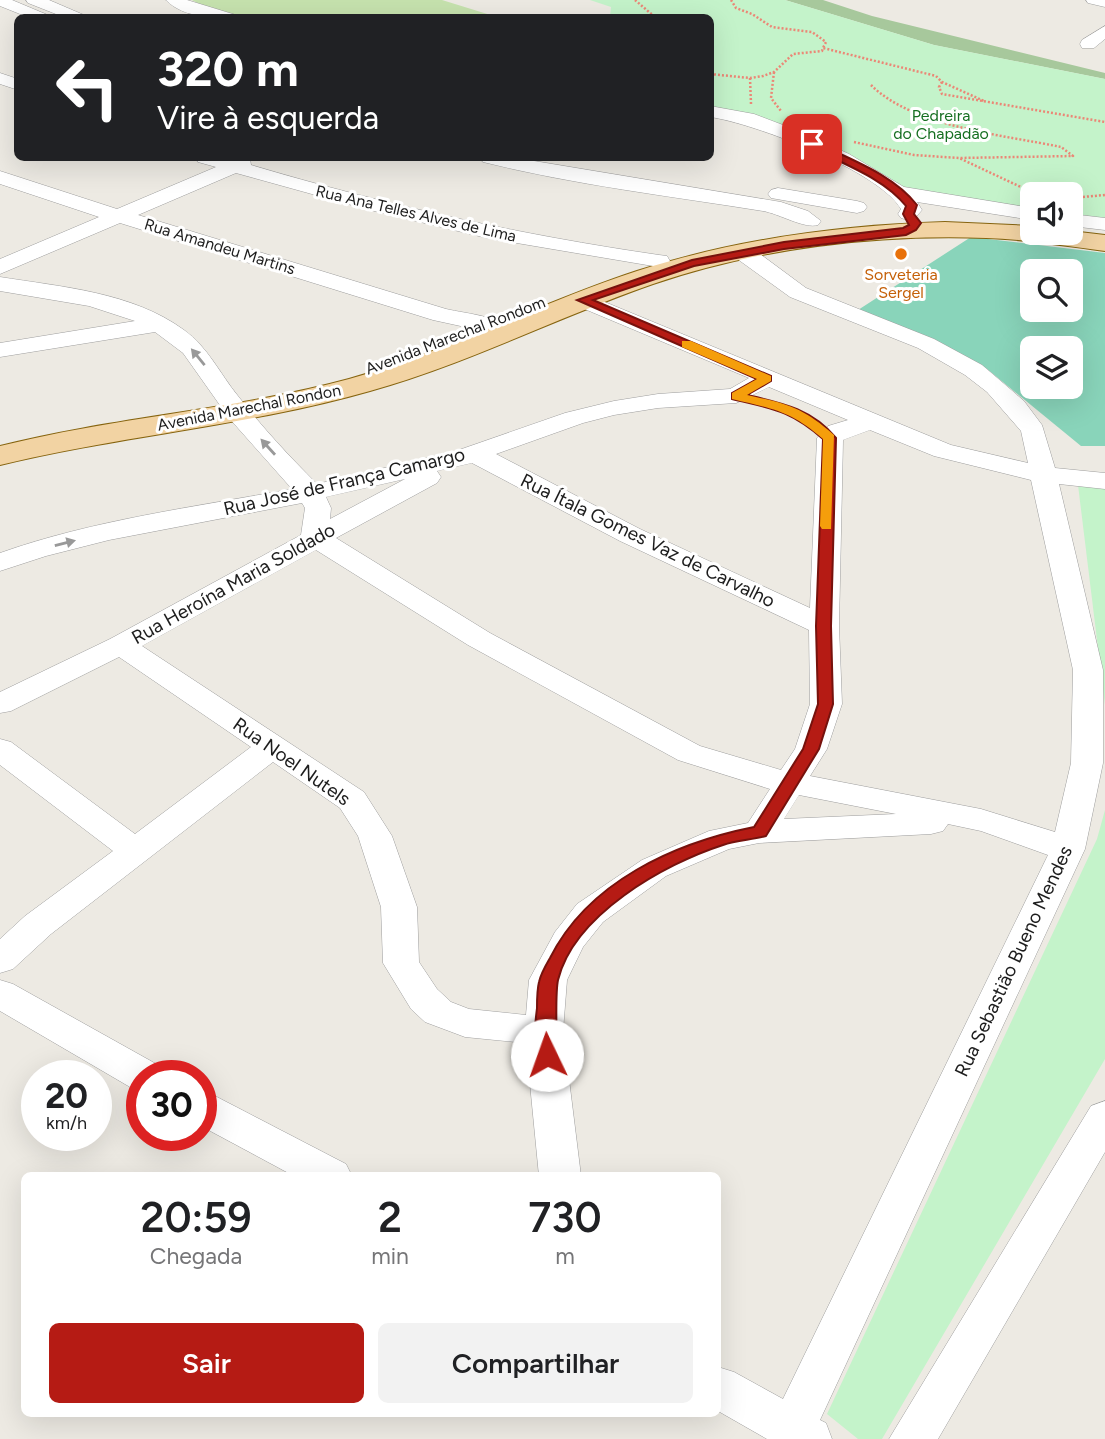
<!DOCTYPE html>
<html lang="pt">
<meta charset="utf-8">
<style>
body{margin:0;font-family:Figtree,sans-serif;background:#f2f2f2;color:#202124;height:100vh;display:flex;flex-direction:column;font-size:26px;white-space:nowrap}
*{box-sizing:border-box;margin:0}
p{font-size:23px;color:#757577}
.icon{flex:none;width:38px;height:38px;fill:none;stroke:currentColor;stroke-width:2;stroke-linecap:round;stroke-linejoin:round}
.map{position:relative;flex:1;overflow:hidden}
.sheet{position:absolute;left:21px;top:1172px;width:700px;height:245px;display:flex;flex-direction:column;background:#fff;border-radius:10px;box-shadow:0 7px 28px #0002}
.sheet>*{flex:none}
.hud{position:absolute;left:14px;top:14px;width:700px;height:147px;border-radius:10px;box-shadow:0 7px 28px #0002;background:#202124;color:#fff;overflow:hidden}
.tools{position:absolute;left:1020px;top:182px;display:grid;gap:14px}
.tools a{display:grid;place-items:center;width:63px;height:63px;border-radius:10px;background:#fff;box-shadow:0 7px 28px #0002;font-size:35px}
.speed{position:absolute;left:21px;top:1060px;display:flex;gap:14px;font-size:35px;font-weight:700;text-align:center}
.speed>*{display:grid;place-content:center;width:91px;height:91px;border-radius:50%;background:#fff;box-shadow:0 7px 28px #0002;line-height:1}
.speed small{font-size:18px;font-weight:400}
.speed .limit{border:10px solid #d22;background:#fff;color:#111}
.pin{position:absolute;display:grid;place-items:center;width:60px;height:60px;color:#fff;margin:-30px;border-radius:14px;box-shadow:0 4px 10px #0006}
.me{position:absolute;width:77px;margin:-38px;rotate:357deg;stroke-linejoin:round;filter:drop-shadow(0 0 5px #0008)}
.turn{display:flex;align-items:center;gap:24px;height:147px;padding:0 28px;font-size:32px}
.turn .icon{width:91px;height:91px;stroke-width:2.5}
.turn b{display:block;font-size:49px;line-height:60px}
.eta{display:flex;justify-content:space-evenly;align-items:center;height:119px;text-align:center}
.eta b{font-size:42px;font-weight:600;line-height:49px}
.action{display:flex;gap:14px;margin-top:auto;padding:14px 28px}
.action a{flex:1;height:80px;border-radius:10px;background:#b51b14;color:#fff;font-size:28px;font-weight:600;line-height:80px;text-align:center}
.action a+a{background:#f2f2f2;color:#202124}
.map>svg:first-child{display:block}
.grass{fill:#c6e2ae}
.forest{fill:#a7c89c}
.park{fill:#c4f3ca}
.pitch{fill:#89d4ba;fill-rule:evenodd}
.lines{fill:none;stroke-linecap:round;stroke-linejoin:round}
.minor-casing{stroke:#9e9e9e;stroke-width:1}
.major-casing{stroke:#86640f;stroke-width:2}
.path{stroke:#eb8776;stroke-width:2.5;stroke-dasharray:2 2;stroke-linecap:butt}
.minor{fill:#fff;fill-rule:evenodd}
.major{fill:#f2d3a3;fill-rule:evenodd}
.oneway{fill:#999}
.route{fill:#b51b14;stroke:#76120d;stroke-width:2}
.slow{fill:#f59e0b}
.food-dot{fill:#e8710a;stroke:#fff;stroke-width:2.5}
.labels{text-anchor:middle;stroke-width:6;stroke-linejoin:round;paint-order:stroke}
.far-park-label{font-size:16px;fill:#166f21;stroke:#fff}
.far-street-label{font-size:16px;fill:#1d1d1d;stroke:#fff}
.far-food-label{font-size:16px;fill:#c56008;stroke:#fff}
.street-label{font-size:19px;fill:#1d1d1d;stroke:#fff}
</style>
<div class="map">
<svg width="1105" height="1439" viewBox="0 0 1105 1439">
<rect width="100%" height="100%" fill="#edeae3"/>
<path class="grass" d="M192 0H442L497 17H245L212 11Z"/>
<path class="forest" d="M785 0H823L872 16 1105 73V79L934 45Z"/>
<g class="park">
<path d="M590 0H785L934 45 1105 79V229L1071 225V194H1032V219L934 201 711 107 710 18 610 17 611 7Z"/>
<path d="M1078 485 1105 488V705Z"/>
<path d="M1105 810V1059L882 1439H858L827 1414 1097 839Z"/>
</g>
<path class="pitch" d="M971 237 1105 253V446H1081L987 369 924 335 858 310ZM1032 271H1071V310H1032ZM1032 348H1071V387H1032Z"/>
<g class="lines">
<g class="minor-casing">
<g id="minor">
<path d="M0 0H12L55 18H30L0 6Z"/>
<path d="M26 0H49L91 18H66L28 3Z"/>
<path d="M166 0H187L236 15 238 18C214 18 183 18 166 0Z"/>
<path d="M1086 0H1105V7L1088 3Z"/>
<path d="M1105 26V39L1094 48H1082L1080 44 1082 40Z"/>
<path d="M0 73 18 79V90L0 84Z"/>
<path d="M710 106 754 114 796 130 849 154 904 187 1032 208V220L917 202 922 210 915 218 908 220 901 218 898 214 901 209C879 171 754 123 710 117Z"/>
<path d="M196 158 250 159 251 165C385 205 521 235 659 255L667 256 670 261 667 266 659 267 487 238 366 209 236 173 138 215 446 309C467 314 503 316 516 334L512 339 504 341 479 330 433 320 120 223 0 274V259L99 217 0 184V171L117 209 216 167 198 162Z"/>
<path d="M480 158H516L781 202 808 211 821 221 818 225C804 229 780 214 763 211 670 196 575 185 483 162Z"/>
<path d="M778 188 857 201 864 203 867 207 864 211 857 213 771 198 768 194 771 190Z"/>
<path d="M1071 214 1105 218V230L1071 226Z"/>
<path d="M744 247 752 248 806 288 934 339 982 365 1024 401 1042 425 1055 468 1105 473V489L1059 484 1103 670V763L1085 849 820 1420 826 1423 832 1439H767L718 1411V1367L734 1372 783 1399 1048 855 981 831 948 824 943 831 931 834 759 843 729 849 666 876 603 922 583 947 567 980 563 1031 581 1176H539L526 1043 465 1037 425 1022 411 1009 383 963 381 907 358 836 340 808 273 762 51 934 13 969 0 973V939L25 916 113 851 0 765V739L11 742 135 834 251 747 119 657 11 711 0 713V692L110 639 301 535 305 508 302 503 109 540 46 556 0 571V553C93 520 195 507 292 489L229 418 183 353 155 332 0 357V343L135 321 89 306 0 291V277C62 287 132 292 184 330 208 347 220 374 238 396 262 427 289 456 317 484L456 451 565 413 614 401 658 394 730 389 749 378 575 305 572 300 575 295 583 293 951 445 1028 463 1021 431 987 392 965 375 918 348 790 297 736 258 733 253 736 248ZM769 387 848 420 828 426 817 438 810 608 640 529 496 454 583 423 614 415 658 408 736 403ZM870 430 934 456 1031 480 1073 670 1071 763 1055 832 981 809 810 776 827 749 842 704 839 626 843 440ZM472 463 620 541 809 630 810 704 795 749 781 770 700 746 490 633 336 538 437 483 441 477 437 471ZM405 479 330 519 331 508 326 497ZM316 550 468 645 678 760 770 789 748 823 709 831 642 860 577 904 555 932 529 980 526 1015 469 1009 451 1002 437 989 419 962 417 907 392 836 364 792 142 646ZM799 795 896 814 784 819Z"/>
<path d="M0 980 13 984 158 1065 163 1076H142V1090L130 1087 0 1011Z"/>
<path d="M201 1092 215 1096 346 1164 352 1176H294L201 1126Z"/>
<path d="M1105 1101V1152L938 1439H889L1091 1106Z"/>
</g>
</g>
<g class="major-casing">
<path id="major" d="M945 222 1032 226V233L1071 231 1105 235V251C1065 246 1026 239 986 238 875 234 758 248 653 284 558 317 467 364 370 391 249 426 122 435 0 465V446C115 417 235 410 349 379 448 351 539 303 637 271 737 239 841 225 945 222Z"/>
</g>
<g class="path">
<path d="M635 0 656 18"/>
<path d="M731 0 736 8 752 14 772 27 812 32 826 42 823 48"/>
<path d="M774 72 771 98 781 111"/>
<path d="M710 74 750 78 763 76 774 72 793 54 822 51 823 48 936 76 942 82 984 101"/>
<path d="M750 78 751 104"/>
<path d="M942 82 939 87 942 94 1105 122"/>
<path d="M871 85C913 127 1004 135 1061 147L1073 156 959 158"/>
<path d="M854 142 914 155 959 158 1023 188 1044 194"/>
<path d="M1071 198 1105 195"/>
</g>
<use href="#minor" class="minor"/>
<use href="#major" class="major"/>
</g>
<defs><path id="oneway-solid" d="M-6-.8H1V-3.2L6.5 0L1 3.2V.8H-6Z" transform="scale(1.75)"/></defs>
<g class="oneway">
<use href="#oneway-solid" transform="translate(198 357) rotate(-129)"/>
<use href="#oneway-solid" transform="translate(268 447) rotate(-132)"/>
<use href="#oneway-solid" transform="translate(65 543) rotate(-14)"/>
</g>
<path class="route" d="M808 142H815C849 159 893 174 917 205L914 214 921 223 916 230 906 235 784 249 694 266 593 300 771 376V381L747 395C782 403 812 409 836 438L831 626 833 704 819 749 766 836C752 840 737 840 723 845 664 864 574 915 558 980 554 998 559 1051 554 1060L547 1063 540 1060C532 1046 535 1025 537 1008 537 999 537 990 539 982 541 973 546 965 550 958 588 882 674 843 754 827L803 749 818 704 816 626 823 439C790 410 773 409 732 399V393L757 379 577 300 692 260 784 242 903 228 909 225 903 214 906 206C883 177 840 163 808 146Z"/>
<path class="slow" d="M682 341H691L771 376V381L747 395C788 404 802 407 834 435L831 529H822L820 526 823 439C790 410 773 409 732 399V393L757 379 682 347Z"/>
<circle class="food-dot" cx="901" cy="254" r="7"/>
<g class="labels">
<g class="far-park-label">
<text x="941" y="121">Pedreira<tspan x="941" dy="18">do Chapadão</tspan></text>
</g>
<g class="far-street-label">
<text transform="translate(416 213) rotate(13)" y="6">Rua Ana Telles Alves de Lima</text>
<text transform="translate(220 246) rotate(17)" y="6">Rua Amandeu Martins</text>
<text transform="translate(455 335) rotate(-21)" y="6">Avenida Marechal Rondom</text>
<text transform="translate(249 407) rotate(-11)" y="6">Avenida Marechal Rondon</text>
</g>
<g class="far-food-label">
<text x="901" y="280">Sorveteria<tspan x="901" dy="18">Sergel</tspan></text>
</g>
<g class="street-label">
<text transform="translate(344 481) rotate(-13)" y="7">Rua José de França Camargo</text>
<text transform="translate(648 540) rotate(26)" y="7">Rua Ítala Gomes Vaz de Carvalho</text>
<text transform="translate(233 583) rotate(-29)" y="7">Rua Heroína Maria Soldado</text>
<text transform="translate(292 761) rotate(35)" y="7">Rua Noel Nutels</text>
<text transform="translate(1013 961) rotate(-65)" y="7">Rua Sebastião Bueno Mendes</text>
</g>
</g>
</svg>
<div class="tools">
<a><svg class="icon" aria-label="sound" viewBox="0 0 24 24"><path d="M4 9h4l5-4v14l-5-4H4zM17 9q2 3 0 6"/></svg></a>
<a><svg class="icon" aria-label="search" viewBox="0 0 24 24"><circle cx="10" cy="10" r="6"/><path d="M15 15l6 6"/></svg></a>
<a><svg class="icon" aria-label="layers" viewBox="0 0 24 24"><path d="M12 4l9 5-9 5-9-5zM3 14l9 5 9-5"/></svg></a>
</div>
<div class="speed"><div>20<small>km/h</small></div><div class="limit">30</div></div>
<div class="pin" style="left:812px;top:144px;background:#d93025"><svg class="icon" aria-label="arrive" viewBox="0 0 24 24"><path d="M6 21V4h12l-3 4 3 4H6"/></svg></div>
<svg class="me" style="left:547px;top:1055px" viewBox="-20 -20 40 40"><circle r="19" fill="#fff"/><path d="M0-13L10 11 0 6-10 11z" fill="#b51b14"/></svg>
<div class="hud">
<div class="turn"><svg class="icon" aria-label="left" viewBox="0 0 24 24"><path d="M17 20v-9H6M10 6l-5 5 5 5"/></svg><div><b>320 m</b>Vire à esquerda</div></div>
</div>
<section class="sheet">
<div class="eta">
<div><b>20:59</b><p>Chegada</p></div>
<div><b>2</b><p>min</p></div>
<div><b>730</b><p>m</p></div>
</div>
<div class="action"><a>Sair</a><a>Compartilhar</a></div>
</section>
</div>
